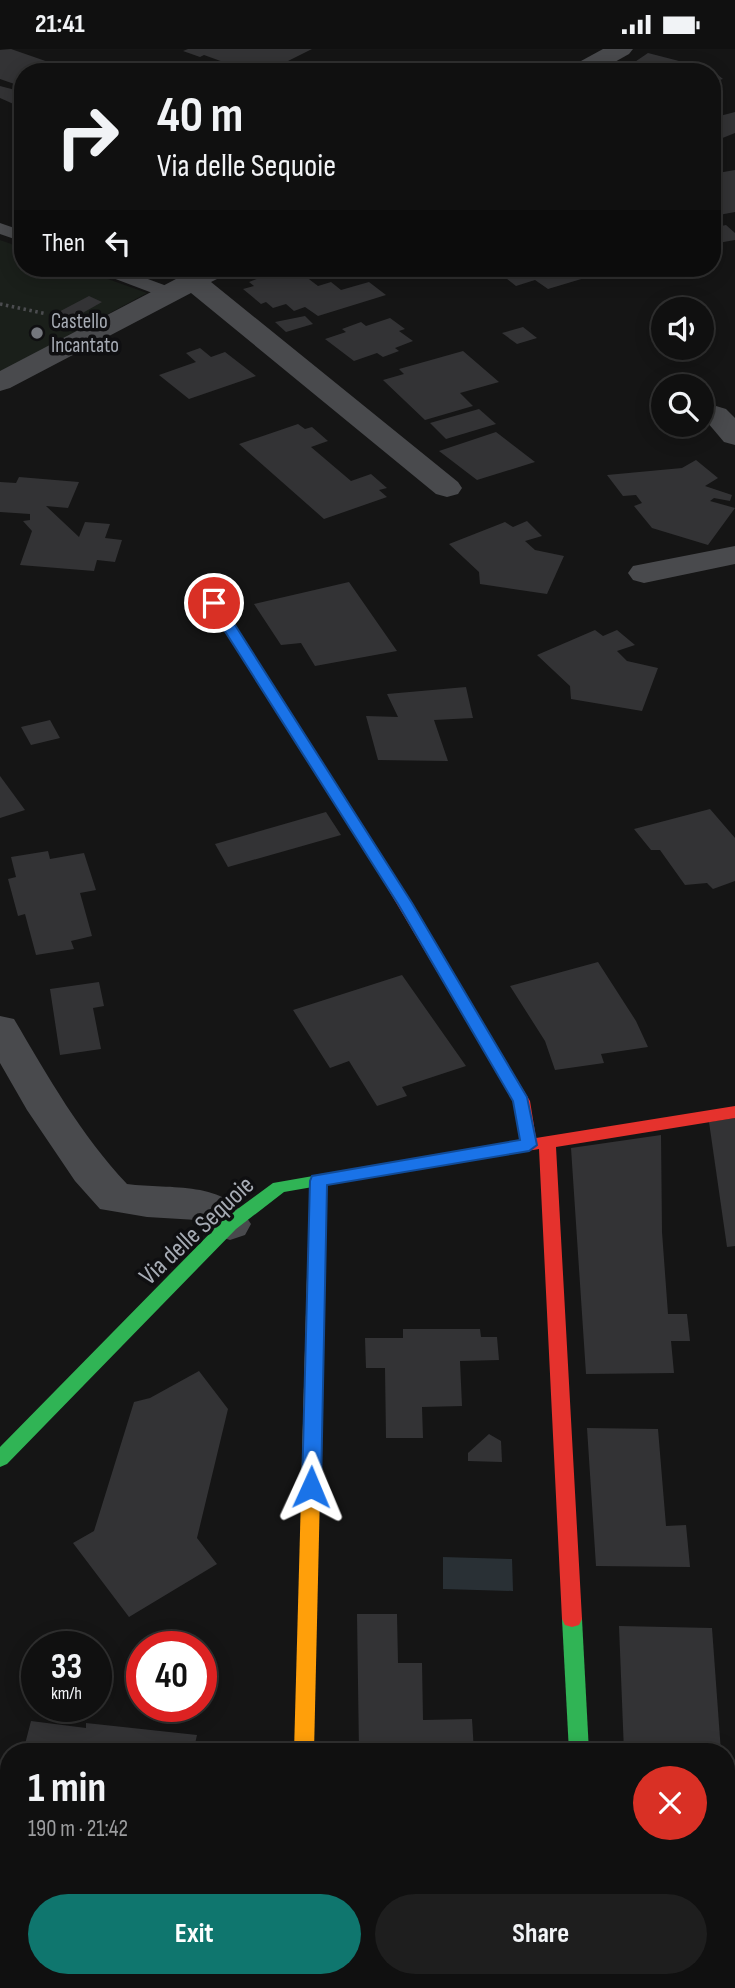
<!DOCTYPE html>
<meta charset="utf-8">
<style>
body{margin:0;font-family:"Sofia Sans Condensed",sans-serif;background:#1e1e1e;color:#f1f3f6;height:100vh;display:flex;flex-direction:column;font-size:26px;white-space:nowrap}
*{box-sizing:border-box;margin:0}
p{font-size:23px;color:#9c9d9f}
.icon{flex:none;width:38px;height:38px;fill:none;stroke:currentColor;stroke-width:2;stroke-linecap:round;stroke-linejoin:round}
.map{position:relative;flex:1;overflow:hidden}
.side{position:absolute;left:0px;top:1694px;width:735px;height:245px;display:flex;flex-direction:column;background:#101010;border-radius:28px 28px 0 0;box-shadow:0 4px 18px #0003,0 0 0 2px #303030}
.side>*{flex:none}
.top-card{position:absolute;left:14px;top:14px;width:707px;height:214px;border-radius:28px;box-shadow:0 4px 18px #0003,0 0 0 2px #303030;background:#101010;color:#f1f3f6;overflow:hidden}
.tools{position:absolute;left:651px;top:248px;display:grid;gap:14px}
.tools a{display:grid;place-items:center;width:63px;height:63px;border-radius:50%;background:#101010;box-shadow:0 4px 18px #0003,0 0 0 2px #303030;font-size:35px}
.speed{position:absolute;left:21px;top:1582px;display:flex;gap:14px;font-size:35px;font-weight:700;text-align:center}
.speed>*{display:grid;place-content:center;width:91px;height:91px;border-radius:50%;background:#101010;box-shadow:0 4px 18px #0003,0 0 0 2px #303030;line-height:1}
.speed small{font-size:18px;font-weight:400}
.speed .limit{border:10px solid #d22;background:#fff;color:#111}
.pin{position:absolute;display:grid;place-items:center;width:60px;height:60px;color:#fff;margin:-30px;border:4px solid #fff;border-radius:50%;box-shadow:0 2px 7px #0007}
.me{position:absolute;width:77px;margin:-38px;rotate:1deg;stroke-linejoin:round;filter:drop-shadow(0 0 5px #0008)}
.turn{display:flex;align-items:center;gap:24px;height:147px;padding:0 28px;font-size:32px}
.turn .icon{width:91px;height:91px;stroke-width:2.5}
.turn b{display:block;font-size:49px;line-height:60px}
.then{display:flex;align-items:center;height:66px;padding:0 28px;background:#0003;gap:14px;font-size:26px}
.round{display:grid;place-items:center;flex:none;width:74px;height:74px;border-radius:37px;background:#1e1e1e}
.head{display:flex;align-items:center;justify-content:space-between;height:119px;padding:0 28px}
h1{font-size:42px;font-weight:700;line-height:52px}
.action{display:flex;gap:14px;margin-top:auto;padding:14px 28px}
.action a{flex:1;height:80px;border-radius:42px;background:#0f766e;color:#fff;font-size:28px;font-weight:700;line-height:80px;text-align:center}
.action a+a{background:#1e1e1e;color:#f1f3f6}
.status{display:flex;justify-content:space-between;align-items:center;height:49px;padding:0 35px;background:#101010;direction:ltr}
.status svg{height:19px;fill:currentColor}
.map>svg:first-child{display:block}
.green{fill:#1a1f1a}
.water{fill:#293035}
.building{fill:#333335}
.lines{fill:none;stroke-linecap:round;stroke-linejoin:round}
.path{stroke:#4b4c4f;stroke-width:3.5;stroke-dasharray:2.5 3.5;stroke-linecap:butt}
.lane{fill:#494a4d;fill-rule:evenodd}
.street{fill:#494a4d;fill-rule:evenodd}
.fast{fill:#30b455;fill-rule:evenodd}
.slow{fill:#ff9f0a;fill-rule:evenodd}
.jam{fill:#e5322d;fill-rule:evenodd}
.route{fill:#1a73e8;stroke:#114b97;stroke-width:2}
.poi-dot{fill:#74777d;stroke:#0f0f11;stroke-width:2.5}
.labels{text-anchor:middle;stroke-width:7;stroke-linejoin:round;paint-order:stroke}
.far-poi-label{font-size:21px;fill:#a7acb5;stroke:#0f0f11;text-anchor:start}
.street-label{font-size:26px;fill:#a7acb5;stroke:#0f0f11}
</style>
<div class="status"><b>21:41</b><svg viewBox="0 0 49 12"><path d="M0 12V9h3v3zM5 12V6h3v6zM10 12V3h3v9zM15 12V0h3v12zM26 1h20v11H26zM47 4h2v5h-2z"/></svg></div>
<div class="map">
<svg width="735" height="1939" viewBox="0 0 735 1939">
<rect width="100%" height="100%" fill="#151515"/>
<path class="green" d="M0 191 23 199V219H77L147 244 0 323Z"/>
<path class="water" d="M443 1508 512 1510 513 1542 443 1540Z"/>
<g class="building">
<path d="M11 0 57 16 49 20 56 23H23V38L0 30V1Z"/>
<path d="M188 0H312L270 21 251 14 235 23 220 17 226 14 204 6 200 8 183 2Z"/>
<path d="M648 4 679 12 696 21 707 17 723 30 712 33V23H620Z"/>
<path d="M0 37 23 43V54L18 57 0 49Z"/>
<path d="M735 63V84L715 92 712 90V69Z"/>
<path d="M735 121V163L719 166 712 160V125Z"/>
<path d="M726 176 735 184V191L712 195V179Z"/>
<path d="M285 219H303L301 224 318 237 331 233 341 241 369 233 386 246 318 267 305 258 294 262 286 255 273 259 266 253 261 255 243 240 254 237 249 233Z"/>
<path d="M493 219H589L598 225 548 240 535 231 516 237Z"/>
<path d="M89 247 102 253 72 270 78 273 63 281 49 275 58 270 51 267Z"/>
<path d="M305 267 313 275 286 283 275 273Z"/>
<path d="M390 269 405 280 399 282 413 292 395 299 399 302 383 308 377 304 354 312 325 290 346 283 342 280 361 273 366 277Z"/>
<path d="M523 278 537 289 517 295 502 284Z"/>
<path d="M200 299 211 308 225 303 256 327 189 350 159 326 196 313 186 304Z"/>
<path d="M463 302 499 333 460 344 473 357 425 371 383 331 404 325 399 320Z"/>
<path d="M479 360 496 375 446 390 430 374Z"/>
<path d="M298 375 305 380 312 378 328 392 311 398 351 432 371 425 387 439 379 441 387 448 324 470 239 395Z"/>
<path d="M496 383 535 413 477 431 439 402Z"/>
<path d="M696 411 718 429 705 437 732 446 730 452 714 449 710 452 735 459 708 496 652 479 634 457 642 454 636 446 623 447 607 426 682 419Z"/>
<path d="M19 428 79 433 68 459 46 457 79 488 85 473 110 475 105 489 122 491 115 513 97 511 94 522 20 516 32 482 23 472 30 471V465L0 463V433L16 434Z"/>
<path d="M527 472 542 487 525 492 535 501 564 507 547 545 480 535 479 523 449 495 505 473 513 478Z"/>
<path d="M349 533 397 602 315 617 301 594 281 596 254 555Z"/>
<path d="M595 581 603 587 617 581 635 596 617 602 627 612 658 619 642 662 571 650 570 637 537 606Z"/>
<path d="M466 638 473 669 434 671 448 712 378 711 366 667 398 668 387 645Z"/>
<path d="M50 671 60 689 31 696 21 678Z"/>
<path d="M0 727 25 761 0 769Z"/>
<path d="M710 760 735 789V832L713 840 707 834 685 836 660 801H651L634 780Z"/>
<path d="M326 763 341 786 228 818 215 795Z"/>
<path d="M48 802 50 810 84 804 96 841 80 844 92 887 71 892 74 900 36 906 25 865 18 867 8 830 16 828 11 808Z"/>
<path d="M598 913 636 972 648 998 601 1005 604 1014 555 1021 545 992 510 937Z"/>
<path d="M402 926 466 1017 402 1038 407 1047 377 1057 349 1012 330 1019 293 961Z"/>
<path d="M99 933 104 957 93 959 101 1000 60 1006 50 940Z"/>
<path d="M735 1069V1197L727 1198 709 1073Z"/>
<path d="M661 1086 662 1183 668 1265H687L690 1292H671L674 1324 586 1325 571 1099Z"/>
<path d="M403 1280H480L481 1288H497L499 1311 460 1312 462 1357 422 1358 423 1389H386L385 1319H366L365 1289H403Z"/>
<path d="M199 1322 228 1360 197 1489 217 1515 129 1568 73 1494 94 1482 134 1353 150 1349Z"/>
<path d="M587 1379 658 1380 666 1477 686 1476 690 1518 596 1517Z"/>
<path d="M489 1385 501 1392 502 1413 468 1412V1404Z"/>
<path d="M357 1565H397L398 1614H422L423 1671 472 1670 474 1703H359Z"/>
<path d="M619 1577 712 1579 721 1703H624Z"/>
<path d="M31 1672 86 1679V1674L197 1686 193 1703H23Z"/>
<path d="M9 1764V1841L0 1840V1795Z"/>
<rect x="0" y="1870" width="9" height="60"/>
<path d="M39 1930H170L169 1939H136Z"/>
</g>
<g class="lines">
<path class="path" d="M0 255 47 265"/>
<g class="lane">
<path d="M0 174 23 182V193L0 185Z"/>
<path d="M94 219H118L175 240 178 244 175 248H163L97 223Z"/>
</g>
<g class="street">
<path d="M603 0H633L629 5 597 23H567L570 18Z"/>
<path d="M197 219H228L225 226 211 233 458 433 462 439 458 445 447 448 436 445 191 244 10 339 0 342V322Z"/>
<path d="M716 357 726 360 735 369V396L724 393 702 367 706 360Z"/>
<path d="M735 497V515L644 534 633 531 628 524 633 517Z"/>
<path d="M0 967 14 970C48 1028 81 1086 127 1135 171 1141 226 1130 251 1175L245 1186 230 1191 215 1186 197 1171 147 1168 100 1160 75 1132 27 1061 0 1014Z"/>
<path d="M268 1930H320L321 1939H267Z"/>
<path d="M565 1930H617L618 1939H564Z"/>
</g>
<g class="fast">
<path d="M473 1099 479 1101 481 1105 479 1109 284 1143 236 1180 7 1415 0 1418V1398L224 1170 273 1134Z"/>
<path d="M572 1562 579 1564 582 1570 589 1703H569L562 1570 565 1564Z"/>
</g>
<g class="slow">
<path d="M214 550 221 554 391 822 393 825 391 828H381L207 554Z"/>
<path d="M316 1221 322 1223 325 1228 314 1703H294L307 1228 310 1223Z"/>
</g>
<g class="jam">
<path d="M386 820 393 825 530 1052 536 1089 735 1057V1069L556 1098 582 1570 579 1576 572 1578 565 1576 562 1570 539 1100 473 1111 467 1109 465 1105 467 1101 473 1099 520 1091 514 1052 379 825Z"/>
<path d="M318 1126 324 1128 326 1132 325 1228 322 1233H310L307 1228 310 1132 312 1128Z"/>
</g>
</g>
<path class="route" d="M214 550 221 554 412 854 527 1048 537 1096 529 1102 327 1136 321 1438 318 1444 311 1446 305 1444 302 1438 310 1132 312 1127 520 1091 513 1052 398 855 207 554Z"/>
<circle class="poi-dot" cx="37" cy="284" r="7"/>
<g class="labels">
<g class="far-poi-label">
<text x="51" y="279">Castello<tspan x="51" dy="24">Incantato</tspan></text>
</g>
<g class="street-label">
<text transform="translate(196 1181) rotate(-43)" y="9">Via delle Sequoie</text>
</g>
</g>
</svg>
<div class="tools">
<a><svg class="icon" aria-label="sound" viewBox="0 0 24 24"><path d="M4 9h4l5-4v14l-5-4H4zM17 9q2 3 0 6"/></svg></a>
<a><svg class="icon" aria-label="search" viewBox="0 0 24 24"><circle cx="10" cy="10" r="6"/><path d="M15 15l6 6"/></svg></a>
</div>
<div class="speed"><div>33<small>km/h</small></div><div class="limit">40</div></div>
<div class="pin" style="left:214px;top:554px;background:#d93025"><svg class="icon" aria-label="arrive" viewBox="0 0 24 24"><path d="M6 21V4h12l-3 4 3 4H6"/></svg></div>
<svg class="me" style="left:311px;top:1438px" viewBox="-20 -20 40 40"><path d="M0-17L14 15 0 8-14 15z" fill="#1a73e8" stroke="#fff" stroke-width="4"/></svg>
<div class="top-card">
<div class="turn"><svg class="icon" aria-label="right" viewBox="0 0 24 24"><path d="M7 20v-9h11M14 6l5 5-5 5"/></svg><div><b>40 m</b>Via delle Sequoie</div></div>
<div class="then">Then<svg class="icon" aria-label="left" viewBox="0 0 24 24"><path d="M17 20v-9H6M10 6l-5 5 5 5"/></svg></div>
</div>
<section class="side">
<div class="head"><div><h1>1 min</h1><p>190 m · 21:42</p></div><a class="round" style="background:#d93025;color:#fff"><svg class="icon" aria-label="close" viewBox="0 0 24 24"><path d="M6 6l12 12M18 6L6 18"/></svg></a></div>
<div class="action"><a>Exit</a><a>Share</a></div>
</section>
</div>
